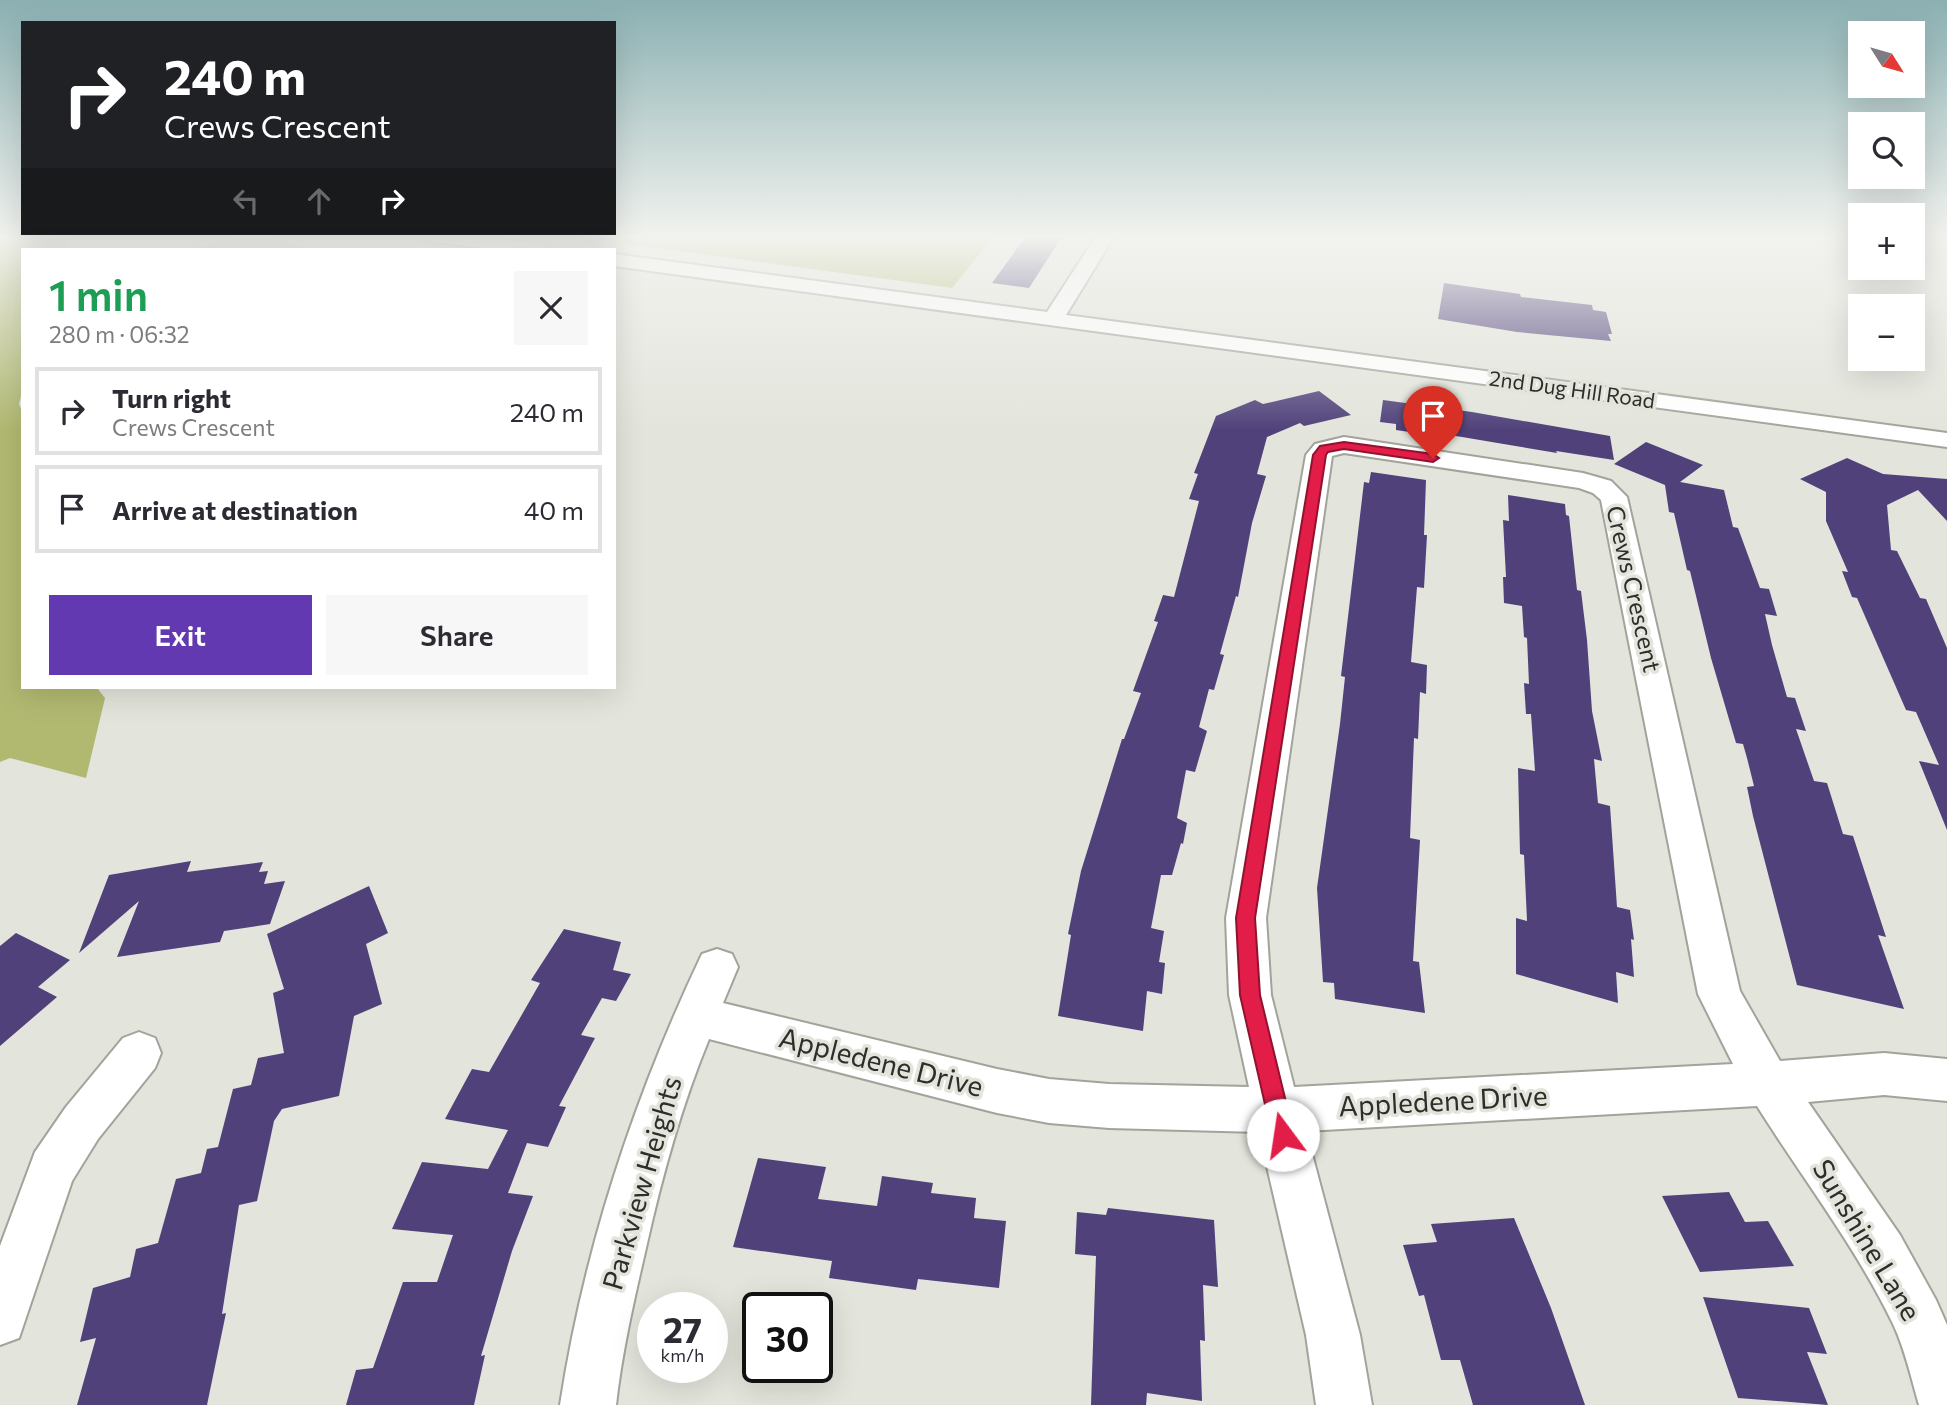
<!DOCTYPE html>
<meta charset="utf-8">
<style>
body{margin:0;font-family:Commissioner,sans-serif;background:#f7f7f7;color:#2b2b33;height:100vh;display:flex;flex-direction:column;font-size:26px;white-space:nowrap}
*{box-sizing:border-box;margin:0}
p{font-size:23px;color:#7c7c81}
.icon{flex:none;width:38px;height:38px;fill:none;stroke:currentColor;stroke-width:2;stroke-linecap:round;stroke-linejoin:round}
.map{position:relative;flex:1;overflow:hidden}
.side{position:absolute;left:21px;top:248px;width:595px;height:441px;display:flex;flex-direction:column;background:#fff;border-radius:0px;box-shadow:0 7px 28px #0002}
.side>*{flex:none}
.guide{position:absolute;left:21px;top:21px;width:595px;height:214px;border-radius:0px;box-shadow:0 7px 28px #0002;background:#202124;color:#fff;overflow:hidden}
.needle{width:46px;rotate:127deg}
.tools{position:absolute;left:1848px;top:21px;display:grid;gap:14px}
.tools a{display:grid;place-items:center;width:77px;height:77px;border-radius:0px;background:#fff;box-shadow:0 7px 28px #0002;font-size:35px}
.speed{position:absolute;left:637px;top:1292px;display:flex;gap:14px;font-size:35px;font-weight:700;text-align:center}
.speed>*{display:grid;place-content:center;width:91px;height:91px;border-radius:50%;background:#fff;box-shadow:0 7px 28px #0002;line-height:1}
.speed small{font-size:18px;font-weight:400}
.speed .limit{border:4px solid #111;border-radius:10px;background:#fff;color:#111}
.pin{position:absolute;display:grid;place-items:center;width:60px;height:60px;color:#fff;margin:-72px -30px;border-radius:50% 50% 50% 0;rotate:-45deg;box-shadow:0 0 7px #0007}
.pin .icon{rotate:45deg}
.me{position:absolute;width:77px;margin:-38px;rotate:346deg;stroke-linejoin:round;filter:drop-shadow(0 0 5px #0008)}
.turn{display:flex;align-items:center;gap:24px;height:147px;padding:0 28px;font-size:32px}
.turn .icon{width:91px;height:91px;stroke-width:2.5}
.turn b{display:block;font-size:49px;line-height:60px}
.lanes{display:flex;align-items:center;height:66px;padding:0 28px;background:#0003;justify-content:center;gap:35px;direction:ltr}
.lanes .off{opacity:.35}
.round{display:grid;place-items:center;flex:none;width:74px;height:74px;border-radius:0px;background:#f7f7f7}
.head{display:flex;align-items:center;justify-content:space-between;height:119px;padding:0 28px}
h1{font-size:42px;font-weight:600;line-height:52px;color:#1e9e55}
.button{display:flex;gap:14px;margin-top:auto;padding:14px 28px}
.button a{flex:1;height:80px;border-radius:0px;background:#6239b1;color:#fff;font-size:28px;font-weight:600;line-height:80px;text-align:center}
.button a+a{background:#f7f7f7;color:#2b2b33}
ul{padding:0;list-style:none}
li{display:flex;align-items:center;gap:21px;height:88px;margin:0 14px 10px;padding:0 14px;border:4px solid #e1e1e2;border-radius:0px}
li div{flex:1}
li b{display:block;font-size:26px}
li em{font-style:normal}
.map>svg:first-child{display:block}
.forest{fill:#b1b971}
.building{fill:#50417a}
.lines{fill:none;stroke-linecap:round;stroke-linejoin:round}
.minor-casing{stroke:#a2a39a;stroke-width:4}
.minor{fill:#fff;fill-rule:evenodd}
.route{fill:#e11d48;stroke:#92132f;stroke-width:2}
.labels{text-anchor:middle;stroke-width:7;stroke-linejoin:round;paint-order:stroke}
.far-street-label{font-size:21px;fill:#2d2d2a;stroke:#e3e4db}
.street-label{font-size:24px;fill:#2d2d2a;stroke:#e3e4db}
.near-street-label{font-size:28px;fill:#2d2d2a;stroke:#e3e4db}
</style>
<div class="map">
<svg width="1947" height="1405" viewBox="0 0 1947 1405">
<rect width="100%" height="100%" fill="#e3e4db"/>
<g class="forest">
<path d="M0 235H82L69 240V247L65 250H23V388L19 404 23 414V688H97L105 698 86 778 10 758 0 762Z"/>
<path d="M244 235H265L266 238 303 247 297 250H189Z"/>
<path d="M561 235H995L952 288Z"/>
</g>
<g class="building">
<path d="M1027 235H1063L1029 288 992 283Z"/>
<path d="M1444 283 1520 294 1521 297 1592 305 1593 310 1606 312 1612 334H1608L1611 341 1517 332 1438 319Z"/>
<path d="M1319 391 1351 415 1304 426 1300 423 1267 437 1257 474 1266 476 1252 523 1238 597 1236 596 1220 654 1224 655 1214 690 1209 689 1199 727 1207 731 1195 772 1186 770 1177 818 1187 823 1183 844 1181 843 1172 875H1161L1151 928 1164 931 1159 962 1165 963 1162 994 1147 991 1143 1031 1058 1016 1071 935 1068 934 1081 871 1122 739H1124L1141 693 1133 691 1158 622 1154 621 1163 595 1174 597 1199 501 1189 499 1198 474 1194 473 1216 416 1255 400 1263 404Z"/>
<path d="M1383 400 1472 412 1610 436 1614 460 1556 451 1557 453 1450 435V438L1396 430V424L1380 422Z"/>
<path d="M1646 442 1703 465 1680 482 1724 490 1733 527 1738 528 1760 588 1769 589 1777 616 1765 614 1772 645 1787 697 1795 698 1806 731 1796 729 1814 781 1827 783 1843 834 1853 836 1886 937 1878 935 1904 1009 1797 985 1753 816 1747 787 1754 786 1747 758 1743 744 1736 743 1711 658 1690 571 1687 570 1674 513 1669 512 1665 485 1614 464Z"/>
<path d="M1847 458 1883 474 1947 479V521L1918 490 1887 505 1891 550 1897 551 1920 598 1926 599 1947 648V830L1919 761 1939 765 1916 712 1906 710 1857 598 1852 597 1842 571 1848 572 1826 521V492L1800 479Z"/>
<path d="M1371 472 1426 480 1424 535H1427L1424 588 1417 587 1411 662 1427 665 1426 694 1420 692 1418 739 1414 738 1410 838 1420 840 1413 961 1419 962 1425 1013 1335 999 1334 983 1323 982 1317 888 1340 724 1345 677 1341 676 1364 482 1369 483Z"/>
<path d="M1508 495 1565 504 1566 515 1569 516 1577 590 1581 591 1587 640 1592 711 1602 761 1594 759 1598 803 1610 806 1617 907 1630 910 1634 940 1631 939 1634 977 1616 972 1618 1003 1516 974V918L1527 921 1524 855 1520 854 1518 768 1535 771 1531 714H1526L1524 683 1529 684 1527 638 1524 637 1522 606 1504 603 1503 577H1506L1503 520 1509 521Z"/>
<path d="M191 861 187 872 263 862 259 872 268 871 264 884 285 881 270 924 224 931 220 942 117 957 139 901 79 953 109 875Z"/>
<path d="M369 886 388 933 366 944 382 1004 354 1016 339 1096 282 1109 274 1121 257 1201 239 1205 222 1314 226 1313 207 1405H77L96 1338 80 1342 93 1288 130 1277 136 1249 158 1243 176 1179 201 1173 207 1149 218 1147 233 1089 251 1085 258 1058 284 1053 273 993 284 989 267 934Z"/>
<path d="M564 929 621 942 613 970 631 974 616 1001 602 998 581 1035 595 1038 559 1106 566 1107 548 1147 527 1143 508 1193 533 1196 512 1251 481 1356 485 1355 474 1405H346L356 1370 373 1368 403 1282H437L453 1235 392 1229 422 1162 488 1169 508 1130 445 1119 472 1069 489 1072 540 983 531 980Z"/>
<path d="M16 933 70 960 38 987 57 997 0 1046V946Z"/>
<path d="M758 1158 826 1167 818 1199 877 1206 882 1176 933 1183 931 1193 976 1198 974 1218 1006 1221 999 1288 918 1279 916 1290 829 1278 832 1261 733 1247Z"/>
<path d="M1729 1192 1745 1222 1768 1221 1794 1266 1700 1272 1662 1196Z"/>
<path d="M1108 1208 1214 1220 1218 1287 1203 1285 1205 1341 1200 1340 1202 1401 1147 1393 1146 1405H1091L1096 1256 1075 1254 1077 1212 1106 1215Z"/>
<path d="M1514 1218 1551 1308 1585 1405H1473L1460 1360H1441L1424 1295 1419 1296 1403 1245 1437 1242 1431 1224Z"/>
<path d="M1703 1297 1809 1308 1827 1354 1807 1352 1828 1405 1738 1398Z"/>
</g>
<g class="lines">
<g class="minor-casing">
<g id="minor">
<path d="M417 235H466L541 244 550 250H500L426 241Z"/>
<path d="M1097 235H1115L1066 315 1947 433V447L614 266V254L1047 312Z"/>
<path d="M1344 437 1583 473 1611 481 1627 497 1740 991 1780 1061 1884 1053 1947 1059V1101L1884 1095 1808 1102 1900 1235 1936 1300 1947 1325V1405H1919C1911 1378 1905 1349 1893 1324 1856 1247 1802 1178 1757 1106L1306 1131 1360 1335 1372 1405H1316L1306 1335 1259 1132 1109 1128 1049 1123 997 1113 709 1039C681 1107 662 1176 646 1248 634 1300 622 1352 616 1405H560C584 1249 634 1097 702 954L717 949 732 954 738 967 723 1003 997 1069 1049 1079 1109 1084 1249 1087 1229 995 1226 918 1306 455 1315 444ZM1344 453 1579 488 1593 493 1601 500 1698 994 1733 1064 1294 1087 1271 995 1266 918 1332 456Z"/>
<path d="M139 1032 155 1038 161 1053 155 1068 98 1139 72 1181 19 1338 0 1345V1246L35 1152 66 1107 123 1038Z"/>
</g>
</g>
<use href="#minor" class="minor"/>
</g>
<linearGradient id="sky" x2="0" y2="1"><stop stop-color="#8bb0b2"/><stop offset="0.55" stop-color="#f2f3ef"/><stop offset="1" stop-color="#f2f3ef" stop-opacity="0"/></linearGradient>
<rect width="1947" height="431" fill="url(#sky)"/>
<path class="route" d="M1344 442 1433 454 1439 458 1433 462 1344 449 1328 452 1326 455 1255 918 1260 995 1294 1135 1291 1143 1283 1146 1275 1143 1272 1135 1240 995 1236 918 1313 455 1320 446Z"/>
<g class="labels">
<g class="far-street-label">
<text transform="translate(1572 390) rotate(8)" y="7">2nd Dug Hill Road</text>
</g>
<g class="street-label">
<text transform="translate(1633 589) rotate(77)" y="8">Crews Crescent</text>
</g>
<g class="near-street-label">
<text transform="translate(881 1062) rotate(14)" y="10">Appledene Drive</text>
<text transform="translate(1443 1101) rotate(-3)" y="10">Appledene Drive</text>
<text transform="translate(642 1183) rotate(-74)" y="10">Parkview Heights</text>
<text transform="translate(1867 1240) rotate(59)" y="10">Sunshine Lane</text>
</g>
</g>
</svg>
<div class="tools">
<a><svg class="needle" viewBox="-14 -14 28 28"><path d="M0-13l5 13h-10z" fill="#e53935"/><path d="M0 13l5-13h-10z" fill="#7c7c81"/></svg></a>
<a><svg class="icon" aria-label="search" viewBox="0 0 24 24"><circle cx="10" cy="10" r="6"/><path d="M15 15l6 6"/></svg></a>
<a>+</a>
<a>−</a>
</div>
<div class="speed"><div>27<small>km/h</small></div><div class="limit">30</div></div>
<div class="pin" style="left:1433px;top:458px;background:#d93025"><svg class="icon" aria-label="arrive" viewBox="0 0 24 24"><path d="M6 21V4h12l-3 4 3 4H6"/></svg></div>
<svg class="me" style="left:1283px;top:1135px" viewBox="-20 -20 40 40"><circle r="19" fill="#fff"/><path d="M0-13L10 11 0 6-10 11z" fill="#e11d48"/></svg>
<div class="guide">
<div class="turn"><svg class="icon" aria-label="right" viewBox="0 0 24 24"><path d="M7 20v-9h11M14 6l5 5-5 5"/></svg><div><b>240 m</b>Crews Crescent</div></div>
<div class="lanes"><svg class="icon off" aria-label="left" viewBox="0 0 24 24"><path d="M17 20v-9H6M10 6l-5 5 5 5"/></svg><svg class="icon off" aria-label="ahead" viewBox="0 0 24 24"><path d="M12 20V5M6 11l6-6 6 6"/></svg><svg class="icon" aria-label="right" viewBox="0 0 24 24"><path d="M7 20v-9h11M14 6l5 5-5 5"/></svg></div>
</div>
<section class="side">
<div class="head"><div><h1>1 min</h1><p>280 m · 06:32</p></div><a class="round"><svg class="icon" aria-label="close" viewBox="0 0 24 24"><path d="M6 6l12 12M18 6L6 18"/></svg></a></div>
<ul>
<li><svg class="icon" aria-label="right" viewBox="0 0 24 24"><path d="M7 20v-9h11M14 6l5 5-5 5"/></svg><div><b>Turn right</b><p>Crews Crescent</p></div><em>240 m</em></li>
<li><svg class="icon" aria-label="arrive" viewBox="0 0 24 24"><path d="M6 21V4h12l-3 4 3 4H6"/></svg><div><b>Arrive at destination</b></div><em>40 m</em></li>
</ul>
<div class="button"><a>Exit</a><a>Share</a></div>
</section>
</div>
